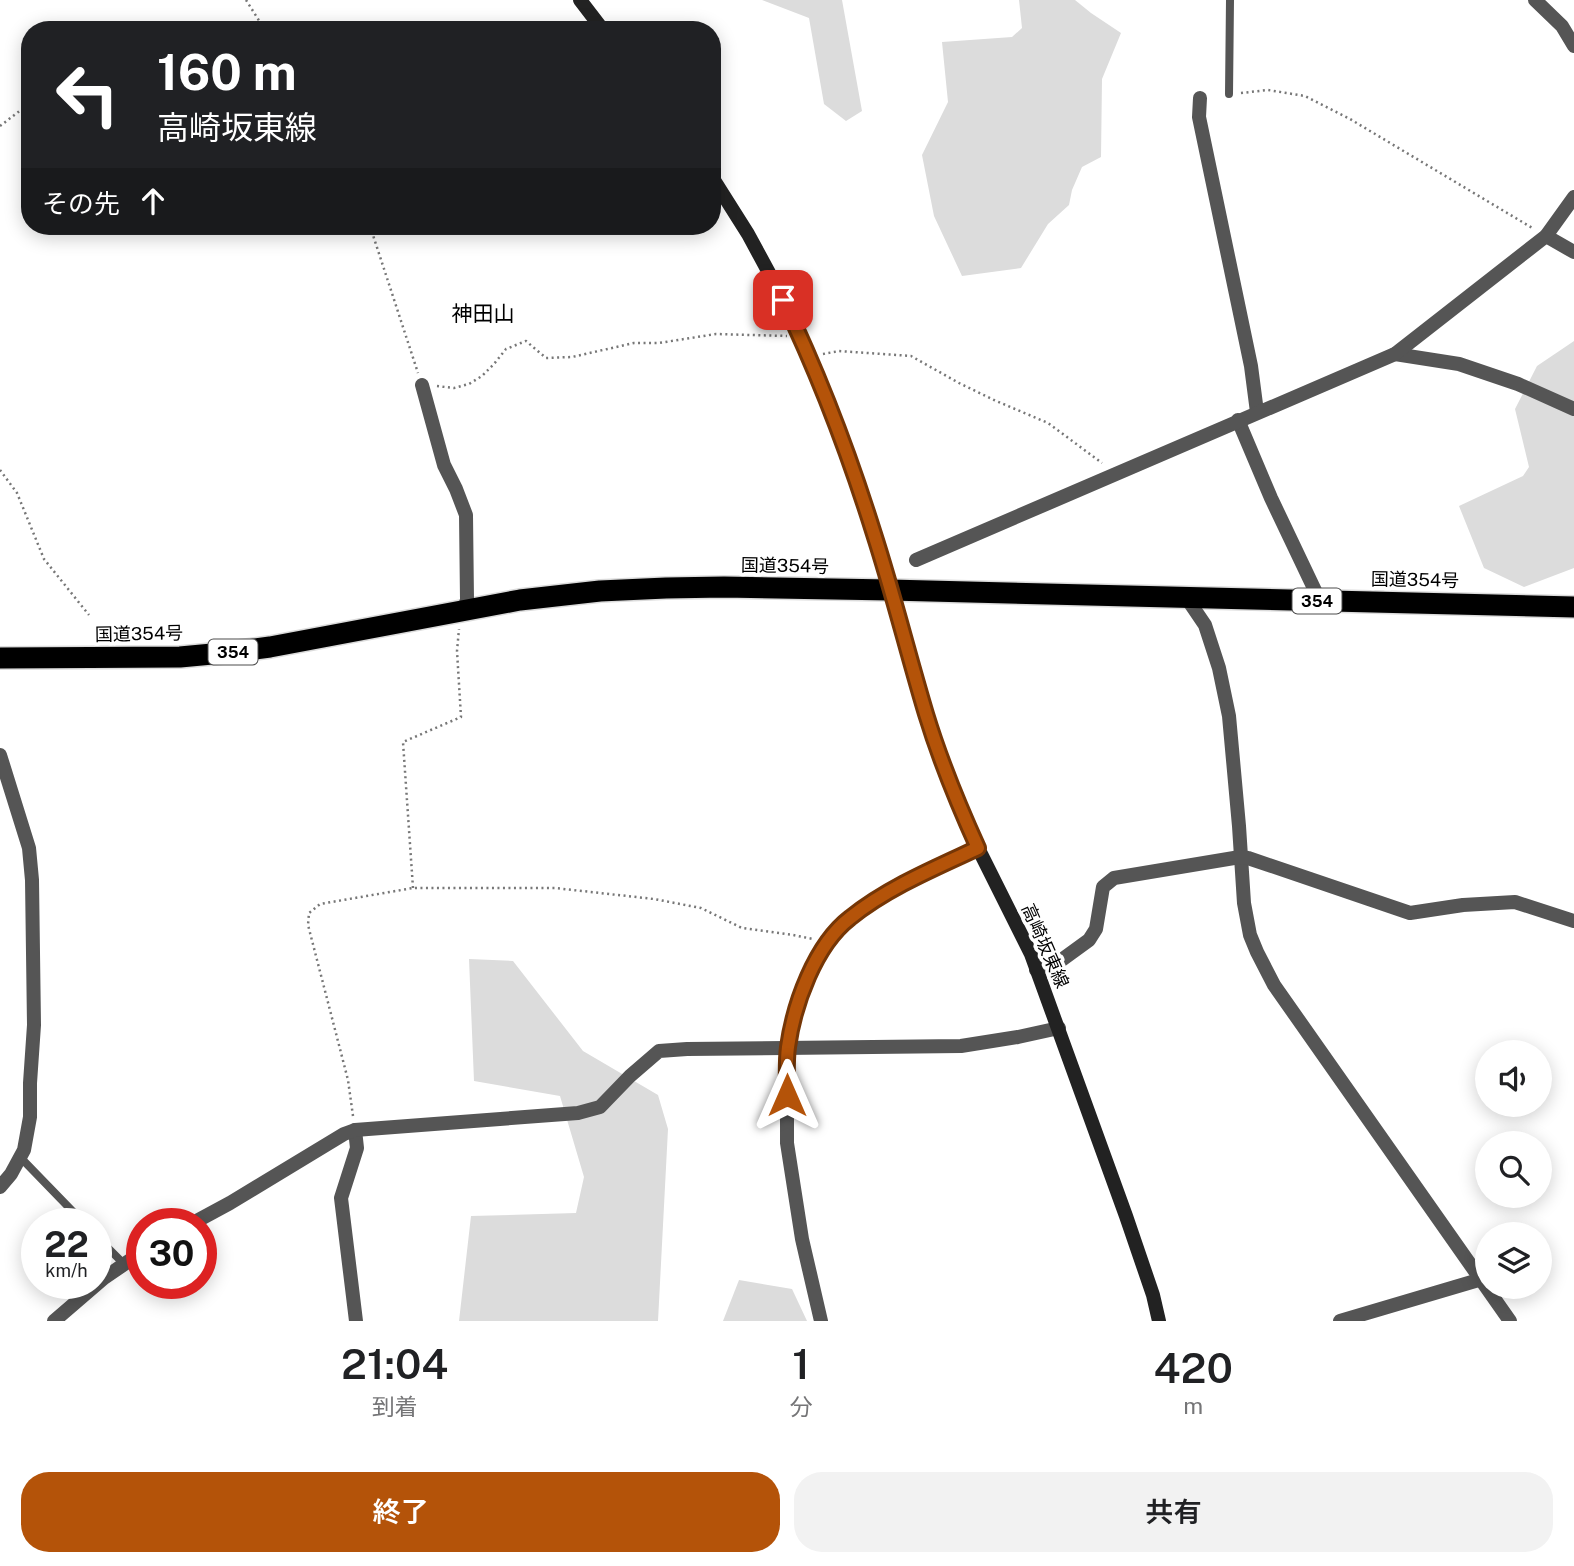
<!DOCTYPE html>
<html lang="ja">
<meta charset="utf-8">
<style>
body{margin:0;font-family:"Public Sans","Noto Sans JP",sans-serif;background:#f2f2f2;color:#202124;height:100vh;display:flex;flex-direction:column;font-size:26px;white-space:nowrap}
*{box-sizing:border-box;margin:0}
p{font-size:23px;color:#757577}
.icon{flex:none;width:38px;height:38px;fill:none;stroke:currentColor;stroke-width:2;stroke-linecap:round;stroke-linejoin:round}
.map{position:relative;height:1321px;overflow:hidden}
.details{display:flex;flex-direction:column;background:#fff;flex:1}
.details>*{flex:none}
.top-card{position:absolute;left:21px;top:21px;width:700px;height:214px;border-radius:28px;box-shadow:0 4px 18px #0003;background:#202124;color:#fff;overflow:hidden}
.fabs{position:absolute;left:1475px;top:1040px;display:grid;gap:14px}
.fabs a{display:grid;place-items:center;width:77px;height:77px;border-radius:50%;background:#fff;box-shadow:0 4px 18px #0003;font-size:35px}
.speed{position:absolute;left:21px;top:1208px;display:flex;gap:14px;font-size:35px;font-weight:700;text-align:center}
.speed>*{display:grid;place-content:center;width:91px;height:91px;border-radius:50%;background:#fff;box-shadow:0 4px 18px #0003;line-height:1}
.speed small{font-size:18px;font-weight:400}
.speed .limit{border:10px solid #d22;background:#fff;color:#111}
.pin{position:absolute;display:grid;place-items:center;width:60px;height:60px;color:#fff;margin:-30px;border-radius:14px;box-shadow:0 4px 10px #0006}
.me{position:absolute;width:77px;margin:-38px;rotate:0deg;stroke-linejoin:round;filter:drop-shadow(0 0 5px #0008)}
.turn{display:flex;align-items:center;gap:24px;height:147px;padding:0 21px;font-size:32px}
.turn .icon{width:91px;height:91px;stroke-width:2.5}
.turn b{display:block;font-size:49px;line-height:60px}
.then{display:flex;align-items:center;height:66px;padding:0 21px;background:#0003;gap:14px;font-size:26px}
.eta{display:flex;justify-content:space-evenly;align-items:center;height:119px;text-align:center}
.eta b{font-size:42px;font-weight:600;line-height:49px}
.primary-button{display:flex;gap:14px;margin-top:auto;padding:14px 21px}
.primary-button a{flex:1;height:80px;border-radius:28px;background:#b45309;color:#fff;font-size:28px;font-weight:600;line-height:80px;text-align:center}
.primary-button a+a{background:#f2f2f2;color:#202124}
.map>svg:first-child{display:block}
.green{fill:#dcdcdc}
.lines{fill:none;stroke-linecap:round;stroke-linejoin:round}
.highway-casing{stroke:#dbdbdb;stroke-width:24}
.path{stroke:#777;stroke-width:2.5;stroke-dasharray:2 3.5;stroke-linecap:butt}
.lane{stroke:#555;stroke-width:8}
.street{stroke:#555;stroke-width:14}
.secondary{stroke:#222;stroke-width:14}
.highway{stroke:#000;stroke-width:21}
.route-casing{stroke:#753606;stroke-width:18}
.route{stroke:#b45309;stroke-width:12}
.labels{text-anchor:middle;stroke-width:7;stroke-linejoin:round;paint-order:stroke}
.shield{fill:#fff;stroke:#4c4c4c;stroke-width:2}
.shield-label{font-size:16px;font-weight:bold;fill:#000}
.street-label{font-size:18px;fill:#000;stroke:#fff}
.quarter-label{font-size:21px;fill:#000;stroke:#fff}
</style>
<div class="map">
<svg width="1574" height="1321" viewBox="0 0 1574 1321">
<rect width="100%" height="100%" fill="#fff"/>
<g class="green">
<path d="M762 0H842L862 111 846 121 824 104 809 18Z"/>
<path d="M1019 0H1075L1091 13 1121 33 1102 79 1101 157 1082 167 1072 190 1069 205 1048 224 1021 268 962 276 934 216 922 155 948 102 942 42 1012 37 1022 28Z"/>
<path d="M1574 341V568L1524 587 1484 568 1459 506 1523 476 1529 467 1515 409 1537 366Z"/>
<path d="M469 959 513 961 583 1051 658 1095 668 1129 658 1321H459L471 1216 576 1213 584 1177 560 1096 474 1081Z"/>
<path d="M739 1280 792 1289 807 1321H723Z"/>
</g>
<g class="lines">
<g class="highway-casing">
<path id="highway" d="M0 658 180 657 223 653 270 647 520 600 600 591 666 588 724 587 890 590 1574 607"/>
</g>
<g class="path">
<path d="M246 0 265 30"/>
<path d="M569 30 582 25"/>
<path d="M1241 93 1268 90 1305 96 1350 119 1534 229"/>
<path d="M0 126 30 103"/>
<path d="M370 226 418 373"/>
<path d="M823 354 839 351 911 356 959 383 994 400 1048 423 1102 463"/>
<path d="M437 386 454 388 469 384 482 376 494 364 506 349 526 341 546 358 572 357 634 343H659L716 334 787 336"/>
<path d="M0 470 17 493 44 559 89 615"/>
<path d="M413 888 403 742 461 717 457 651 459 629"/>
<path d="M353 1116 348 1080 308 925 309 913 320 904 413 888H555L654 899 701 908 742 928 793 935 813 939"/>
</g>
<g class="lane">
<path d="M1229 94 1230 0"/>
<path d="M20 1157 84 1223"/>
<path d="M96 1236 124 1264"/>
</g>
<g class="street">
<path d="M1535 0 1562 26 1574 46"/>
<path d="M1200 98 1199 117 1251 366 1257 412"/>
<path d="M1546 236 1574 252"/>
<path d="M1395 354 1459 364 1518 384 1574 409"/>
<path d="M422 385 444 465 456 489 466 515 467 600 463 612"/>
<path d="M1238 420 1271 498 1320 601"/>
<path d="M916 560 1395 354 1546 236 1574 197"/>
<path d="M1186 597 1205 625 1219 668 1229 716 1239 826 1244 903 1250 935 1257 952 1274 985 1510 1321"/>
<path d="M0 755 29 848 32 880 34 1025 30 1083V1117L24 1150 11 1174 0 1187"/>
<path d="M1036 970 1056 964 1089 940 1096 929 1103 887 1114 878 1240 857 1248 858 1410 913 1463 905 1515 902 1574 921"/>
<path d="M355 1130 357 1148 341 1198 356 1321"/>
<path d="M193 1223 230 1203 344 1134 355 1130 578 1113 600 1107 630 1076 659 1051 687 1049 961 1046 1018 1037 1059 1028"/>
<path d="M54 1321 104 1278 142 1252"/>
<path d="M821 1321 802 1239 787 1143V1048L797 1008 814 963 826 942 849 918 897 887 978 848"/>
<path d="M1340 1321 1482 1279"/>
</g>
<g class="secondary">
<path d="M580 0 603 30"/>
<path d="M712 177 748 234 774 282 801 336 826 399 847 453 875 536 926 716 943 766 978 848 1031 954 1126 1216 1153 1295 1159 1321"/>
</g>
<use href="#highway" class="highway"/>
</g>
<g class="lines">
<g class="route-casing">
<path id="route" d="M783 300C819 375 849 454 874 534 893 593 908 654 926 714 940 760 958 804 978 848 935 868 887 888 850 918 815 945 794 1004 788 1047 786 1062 787 1079 787 1095"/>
</g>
<use href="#route" class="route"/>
</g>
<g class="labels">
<g class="shield">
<rect x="1292.5" y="588.5" width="49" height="25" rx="5"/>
<rect x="208.5" y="639.5" width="49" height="25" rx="5"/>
</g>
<g class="shield-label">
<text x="1317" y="607">354</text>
<text x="233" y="658">354</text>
</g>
<g class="street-label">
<text transform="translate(785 566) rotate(1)" y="6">国道354号</text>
<text transform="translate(1415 580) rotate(1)" y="6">国道354号</text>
<text transform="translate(139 634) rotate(-1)" y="6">国道354号</text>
<text transform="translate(1045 946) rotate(66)" y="6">高崎坂東線</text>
</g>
<g class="quarter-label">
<text x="483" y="321">神田山</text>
</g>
</g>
</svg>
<div class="fabs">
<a><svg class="icon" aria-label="sound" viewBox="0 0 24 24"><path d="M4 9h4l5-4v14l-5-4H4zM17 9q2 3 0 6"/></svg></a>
<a><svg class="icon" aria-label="search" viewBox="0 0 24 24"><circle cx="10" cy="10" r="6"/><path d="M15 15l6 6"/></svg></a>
<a><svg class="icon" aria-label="layers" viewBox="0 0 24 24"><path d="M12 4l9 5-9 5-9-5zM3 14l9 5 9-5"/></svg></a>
</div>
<div class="speed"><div>22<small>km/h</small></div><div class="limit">30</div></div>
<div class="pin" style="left:783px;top:300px;background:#d93025"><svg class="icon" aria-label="arrive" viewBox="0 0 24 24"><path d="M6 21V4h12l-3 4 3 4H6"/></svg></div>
<svg class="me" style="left:787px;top:1095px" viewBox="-20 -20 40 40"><path d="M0-17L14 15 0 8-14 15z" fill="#b45309" stroke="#fff" stroke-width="4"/></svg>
<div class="top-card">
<div class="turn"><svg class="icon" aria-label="left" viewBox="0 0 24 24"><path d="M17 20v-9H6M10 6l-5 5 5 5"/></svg><div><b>160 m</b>高崎坂東線</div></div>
<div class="then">その先<svg class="icon" aria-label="ahead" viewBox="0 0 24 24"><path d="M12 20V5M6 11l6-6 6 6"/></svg></div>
</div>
</div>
<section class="details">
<div class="eta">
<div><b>21:04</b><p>到着</p></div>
<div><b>1</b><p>分</p></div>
<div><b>420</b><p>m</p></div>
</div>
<div class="primary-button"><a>終了</a><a>共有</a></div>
</section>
